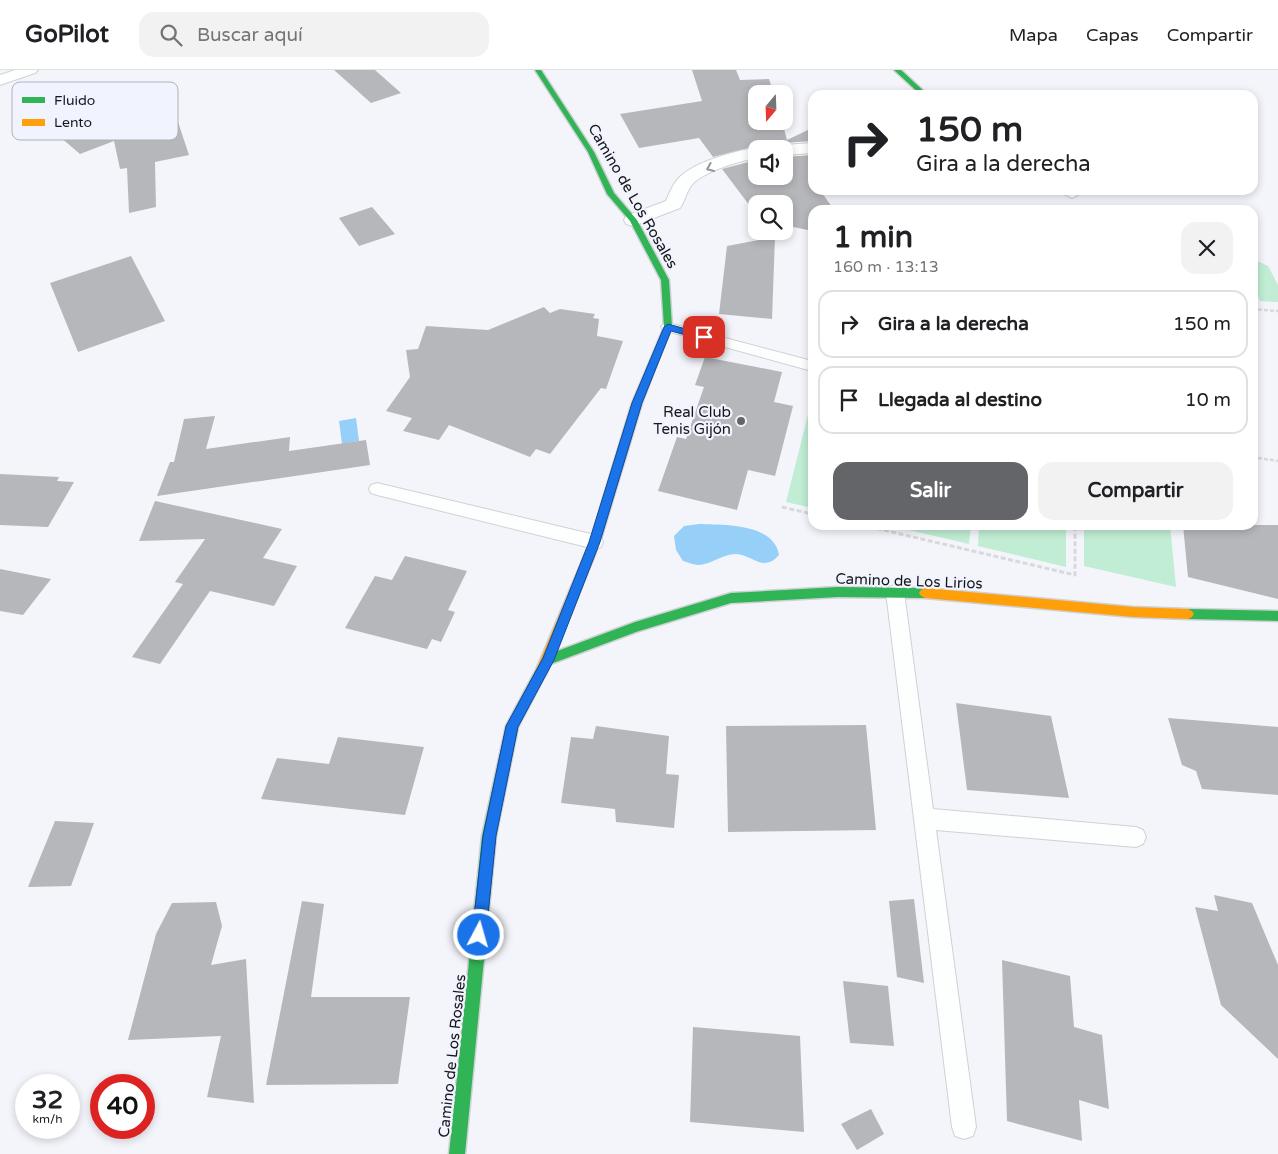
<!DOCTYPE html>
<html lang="es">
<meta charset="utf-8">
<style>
body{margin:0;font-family:"Varela Round",sans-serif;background:#f2f2f2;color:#202124;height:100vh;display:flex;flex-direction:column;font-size:19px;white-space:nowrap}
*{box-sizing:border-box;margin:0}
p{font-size:16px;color:#757577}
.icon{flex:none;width:28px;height:28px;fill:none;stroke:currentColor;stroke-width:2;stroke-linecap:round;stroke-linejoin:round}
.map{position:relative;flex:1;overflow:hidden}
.panel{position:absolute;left:808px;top:135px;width:450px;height:325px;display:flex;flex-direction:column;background:#fff;border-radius:15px;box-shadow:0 2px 8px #0003}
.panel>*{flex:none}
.top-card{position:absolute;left:808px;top:20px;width:450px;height:105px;border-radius:15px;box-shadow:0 2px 8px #0003;background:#fff;color:#202124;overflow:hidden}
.needle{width:32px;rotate:199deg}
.fabs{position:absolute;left:748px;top:15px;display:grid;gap:10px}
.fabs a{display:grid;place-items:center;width:45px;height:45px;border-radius:10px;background:#fff;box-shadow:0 2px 8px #0003;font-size:25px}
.speed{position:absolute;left:15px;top:1004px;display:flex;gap:10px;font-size:25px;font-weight:700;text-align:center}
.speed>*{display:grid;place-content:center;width:65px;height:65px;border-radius:50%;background:#fff;box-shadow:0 2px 8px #0003;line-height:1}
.speed small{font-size:12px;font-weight:400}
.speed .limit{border:8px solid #d22;background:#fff;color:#111}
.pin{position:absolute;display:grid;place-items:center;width:42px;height:42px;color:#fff;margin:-21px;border-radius:10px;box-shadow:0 2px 8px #0006}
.me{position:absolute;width:55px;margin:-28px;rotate:6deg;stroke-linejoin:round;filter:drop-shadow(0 0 4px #0008)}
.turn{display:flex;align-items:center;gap:18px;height:105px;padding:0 25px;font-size:22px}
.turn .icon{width:65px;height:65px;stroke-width:2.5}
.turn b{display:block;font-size:35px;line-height:42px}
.round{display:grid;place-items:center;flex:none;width:52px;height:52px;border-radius:15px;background:#f2f2f2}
.head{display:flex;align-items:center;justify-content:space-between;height:85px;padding:0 25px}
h1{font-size:30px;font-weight:700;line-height:38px}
.action{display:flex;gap:10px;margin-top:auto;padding:10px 25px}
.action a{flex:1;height:58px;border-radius:15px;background:#646569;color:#fff;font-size:20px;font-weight:700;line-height:58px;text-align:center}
.action a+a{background:#f2f2f2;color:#202124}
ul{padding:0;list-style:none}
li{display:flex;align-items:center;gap:15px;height:68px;margin:0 10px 8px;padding:0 15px;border:2px solid #e0e0e0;border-radius:15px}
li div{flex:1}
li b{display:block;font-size:19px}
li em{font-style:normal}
header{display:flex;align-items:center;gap:30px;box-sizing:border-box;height:70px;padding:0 25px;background:#fff;border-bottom:1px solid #e0e0e0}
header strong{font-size:24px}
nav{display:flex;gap:28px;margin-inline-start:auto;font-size:18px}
.search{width:350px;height:45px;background:#f2f2f2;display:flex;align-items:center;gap:12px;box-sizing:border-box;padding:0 18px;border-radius:15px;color:#757577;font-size:19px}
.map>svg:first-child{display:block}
.green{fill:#c0edd4}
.water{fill:#96d0f8}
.building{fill:#b6b7bb}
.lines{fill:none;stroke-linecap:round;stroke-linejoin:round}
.lane-casing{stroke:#d0d1d5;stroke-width:2}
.street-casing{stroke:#d0d1d5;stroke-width:2}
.fast-casing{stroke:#d0d1d5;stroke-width:3}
.slow-casing{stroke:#d0d1d5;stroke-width:3}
.path-far1{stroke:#d9d9db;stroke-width:2.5;stroke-dasharray:4 2;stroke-linecap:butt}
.path{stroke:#d9d9db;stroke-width:3;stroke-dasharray:5 2.5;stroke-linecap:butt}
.lane{fill:#fdfefe;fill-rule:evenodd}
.street{fill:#fdfefe;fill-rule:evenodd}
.fast{fill:#30b455;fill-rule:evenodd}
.slow{fill:#ff9f0a;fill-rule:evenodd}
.oneway{stroke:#959697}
.route{fill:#1a73e8;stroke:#114b97}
.poi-dot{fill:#646569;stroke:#f1f4fe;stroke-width:2}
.labels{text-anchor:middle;stroke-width:4.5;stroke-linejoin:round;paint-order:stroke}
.street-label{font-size:15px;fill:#16171a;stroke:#f1f4fe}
.poi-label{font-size:15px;fill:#16171a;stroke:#f1f4fe;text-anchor:end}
.key{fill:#f1f4fe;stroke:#afb2ba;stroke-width:1}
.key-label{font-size:14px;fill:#16171a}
</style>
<header>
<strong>GoPilot</strong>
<div class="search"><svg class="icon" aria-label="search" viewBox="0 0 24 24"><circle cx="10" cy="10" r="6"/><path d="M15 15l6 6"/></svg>Buscar aquí</div>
<nav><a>Mapa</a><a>Capas</a><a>Compartir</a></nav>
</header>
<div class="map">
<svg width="1278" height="1084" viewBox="0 0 1278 1084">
<rect width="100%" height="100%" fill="#f4f5fb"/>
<g class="green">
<path d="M1253 189 1268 196 1278 215V232L1260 231 1253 216Z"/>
<path d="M812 329V438L786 432Z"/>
<path d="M887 455H971L969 474Z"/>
<path d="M979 455H1066V497L978 476Z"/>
<path d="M1084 455H1170L1176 517 1084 496Z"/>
</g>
<g class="water">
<path d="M356 348 359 371 342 374 339 351Z"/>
<path d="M699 454C724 455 774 453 779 485 763 503 753 485 736 484 722 484 711 495 698 495 694 495 687 492 683 491L676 480 674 466 684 456Z"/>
</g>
<g class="building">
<path d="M334 0H375L401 23 371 33Z"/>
<path d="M692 0H736L740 10 769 9 774 24H756V51H782L787 70 812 58V71L784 73 774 79H761L756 76 713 87 699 68 639 78 620 44 702 31Z"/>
<path d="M129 31 138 45 171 31 189 85 155 92 156 137 129 143 127 98 120 99 114 71 80 84 53 61 66 56 65 55Z"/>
<path d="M812 85V120H820L834 140H812V161L784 155V134H756V144L722 99 756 90V106H784V87Z"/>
<path d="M372 137 395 164 359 176 339 148Z"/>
<path d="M775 167 772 249 719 244 727 176Z"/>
<path d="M131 186 165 251 78 282 50 213Z"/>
<path d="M544 237 550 243 560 239 595 244 593 248 599 249 597 266 623 271 606 319 601 318 550 384 536 379 530 387 449 355 439 370 403 361 412 348 386 341 410 307 406 280 418 279 426 256 488 260Z"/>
<path d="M705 287 782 302 774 332 793 336 775 406 748 400 737 440 658 421 677 367 686 369 704 317 695 315Z"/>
<path d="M215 346 206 379 290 367 289 381 366 370 370 395 157 426 170 392H174L184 349Z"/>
<path d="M0 404 59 407 57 411 74 412 48 457 0 455Z"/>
<path d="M155 431 282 459 263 488 297 496 274 536 210 521 160 594 132 587 183 514 175 512 205 469 139 471Z"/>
<path d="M1183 455H1278V529L1188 507Z"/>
<path d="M405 486 467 501 448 540 455 542 441 572 432 569 427 579 345 558 375 506 392 510Z"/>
<path d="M0 499 51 509 23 545 0 541Z"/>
<path d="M956 633 1051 646 1069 728 967 720Z"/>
<path d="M1168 648 1278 657V725L1202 719 1196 701 1182 695Z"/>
<path d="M866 655 876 760 728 762 726 656Z"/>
<path d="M596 656 669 666 666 704 679 705 674 758 616 752 615 739 561 733 571 667 593 669Z"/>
<path d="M338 667 424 677 405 745 261 729 277 688 329 694Z"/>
<path d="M55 751 94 753 71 816 28 817Z"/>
<path d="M1214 825 1252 833 1278 895V989L1221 935 1195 837 1218 841Z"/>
<path d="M914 829 924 913 897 907 889 831Z"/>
<path d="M302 831 324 834 311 927H410L398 1014 266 1015Z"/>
<path d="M216 832 222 856 211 895 246 889 254 1033 207 1027 221 966 128 970 156 864 172 833Z"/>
<path d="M1002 890 1070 906 1074 957 1102 965 1109 1039 1079 1030 1082 1071 1007 1051Z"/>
<path d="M843 911 888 916 894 976 850 973Z"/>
<path d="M693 957 800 966 804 1062 690 1052Z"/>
<path d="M871 1039 884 1064 857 1080 841 1054Z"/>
</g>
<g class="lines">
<g class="lane-casing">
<g id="lane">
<path d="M1056 120H1071L1078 125 1072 128Z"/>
<path d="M668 253 812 291V301L663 260 661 257 663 254Z"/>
<path d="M377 413 595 465 601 467 603 472 601 477 595 479 377 425 371 423 369 419 371 415Z"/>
<path d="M895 515 901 517 904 522 933 739 1136 757 1143 760 1146 767 1143 774 1136 777 936 760 976 1057 973 1066 964 1069 955 1066 952 1057 886 522 889 517Z"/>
</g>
</g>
<g class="street-casing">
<g id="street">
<path d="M15 0H38L35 3 0 15V5Z"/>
<path d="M812 73V83L784 85V79H776L784 75Z"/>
<path d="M756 78 759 79H756V88C740 91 701 102 691 116 686 123 685 131 680 138L633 156 626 154 624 150 626 146 666 131C669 124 672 116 677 110 692 92 734 81 756 78Z"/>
</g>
</g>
<g class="fast-casing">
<g id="fast">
<path d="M535 0H541L594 82 614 123 637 150 669 210 672 257 659 288 656 289 652 286 664 257 661 210 630 151 607 124 588 82Z"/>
<path d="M894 0H901L928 25H921Z"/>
<path d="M838 517 925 518 929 520 931 523 929 526 925 528 838 527 731 533 636 562 548 595 544 594 542 590 544 586 635 552 731 523Z"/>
<path d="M1188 539 1278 541V551L1188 549 1184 547 1182 544 1184 541Z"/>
<path d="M542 595 546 596 548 600 518 657 496 766 465 1084H449L482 766 506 656 538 596Z"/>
</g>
</g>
<g class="slow-casing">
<g id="slow">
<path d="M656 283 660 286 642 333 600 472 548 600 546 604 542 605 538 604 536 600 590 472 632 333 652 286Z"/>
<path d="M925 518 1133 537 1188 539 1192 541 1194 544 1192 547 1188 549 1133 547 925 528 921 526 919 523 921 520Z"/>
</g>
</g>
<g class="path-far1">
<path d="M1252 239 1278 241"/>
<path d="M1252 387 1278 391"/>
</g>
<g class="path">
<path d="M782 437 812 444"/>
<path d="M862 455 1075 505V455"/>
</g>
<use href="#lane" class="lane"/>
<use href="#street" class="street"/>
<use href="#fast" class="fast"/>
<use href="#slow" class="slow"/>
</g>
<defs><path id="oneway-chevron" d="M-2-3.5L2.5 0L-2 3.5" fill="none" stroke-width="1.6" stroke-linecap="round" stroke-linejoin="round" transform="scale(1.25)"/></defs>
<use class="oneway" href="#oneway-chevron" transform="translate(710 98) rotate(157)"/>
<path class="route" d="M668 254 707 265 709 267 704 270 671 261 642 333 600 472 554 590 518 657 496 766 486 865 484 870 479 872 474 870 472 865 483 766 506 656 543 588 589 472 632 333 664 257Z"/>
<circle class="poi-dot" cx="741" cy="351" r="5"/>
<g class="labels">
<g class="street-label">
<text transform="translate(633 126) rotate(60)" y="5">Camino de Los Rosales</text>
<text transform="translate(909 511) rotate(2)" y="5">Camino de Los Lirios</text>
<text transform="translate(452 986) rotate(-84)" y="5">Camino de Los Rosales</text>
</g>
<g class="poi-label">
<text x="731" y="347">Real Club<tspan x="731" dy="17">Tenis Gijón</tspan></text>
</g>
</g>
<rect x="12" y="12" width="166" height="58" rx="8" class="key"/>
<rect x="22" y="27" width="23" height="6" fill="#30b455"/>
<rect x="22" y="49" width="23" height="7" fill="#ff9f0a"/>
<g class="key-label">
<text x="54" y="35">Fluido</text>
<text x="54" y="57">Lento</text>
</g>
</svg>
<div class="fabs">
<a><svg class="needle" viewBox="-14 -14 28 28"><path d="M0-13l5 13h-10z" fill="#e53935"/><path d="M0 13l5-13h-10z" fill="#757577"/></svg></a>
<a><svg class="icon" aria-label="sound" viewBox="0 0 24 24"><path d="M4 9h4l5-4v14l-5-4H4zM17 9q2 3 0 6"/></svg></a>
<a><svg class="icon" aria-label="search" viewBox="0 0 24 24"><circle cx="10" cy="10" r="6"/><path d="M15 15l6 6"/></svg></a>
</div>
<div class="speed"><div>32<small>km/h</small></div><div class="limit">40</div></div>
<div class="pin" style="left:704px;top:267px;background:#d93025"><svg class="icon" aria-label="arrive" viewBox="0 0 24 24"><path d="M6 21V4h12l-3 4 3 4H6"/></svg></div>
<svg class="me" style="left:479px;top:865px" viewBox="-20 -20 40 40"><circle r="17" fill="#1a73e8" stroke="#fff" stroke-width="3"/><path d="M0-11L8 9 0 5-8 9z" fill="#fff"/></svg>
<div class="top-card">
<div class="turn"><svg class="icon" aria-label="right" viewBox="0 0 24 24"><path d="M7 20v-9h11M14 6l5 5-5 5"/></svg><div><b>150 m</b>Gira a la derecha</div></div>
</div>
<section class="panel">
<div class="head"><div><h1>1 min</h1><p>160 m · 13:13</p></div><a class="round"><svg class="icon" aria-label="close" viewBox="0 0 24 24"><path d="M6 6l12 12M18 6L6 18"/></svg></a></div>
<ul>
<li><svg class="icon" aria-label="right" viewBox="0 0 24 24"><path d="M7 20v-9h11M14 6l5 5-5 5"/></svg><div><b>Gira a la derecha</b></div><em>150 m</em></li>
<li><svg class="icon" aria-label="arrive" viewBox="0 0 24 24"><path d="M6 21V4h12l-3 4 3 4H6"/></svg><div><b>Llegada al destino</b></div><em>10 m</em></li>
</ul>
<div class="action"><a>Salir</a><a>Compartir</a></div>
</section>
</div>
